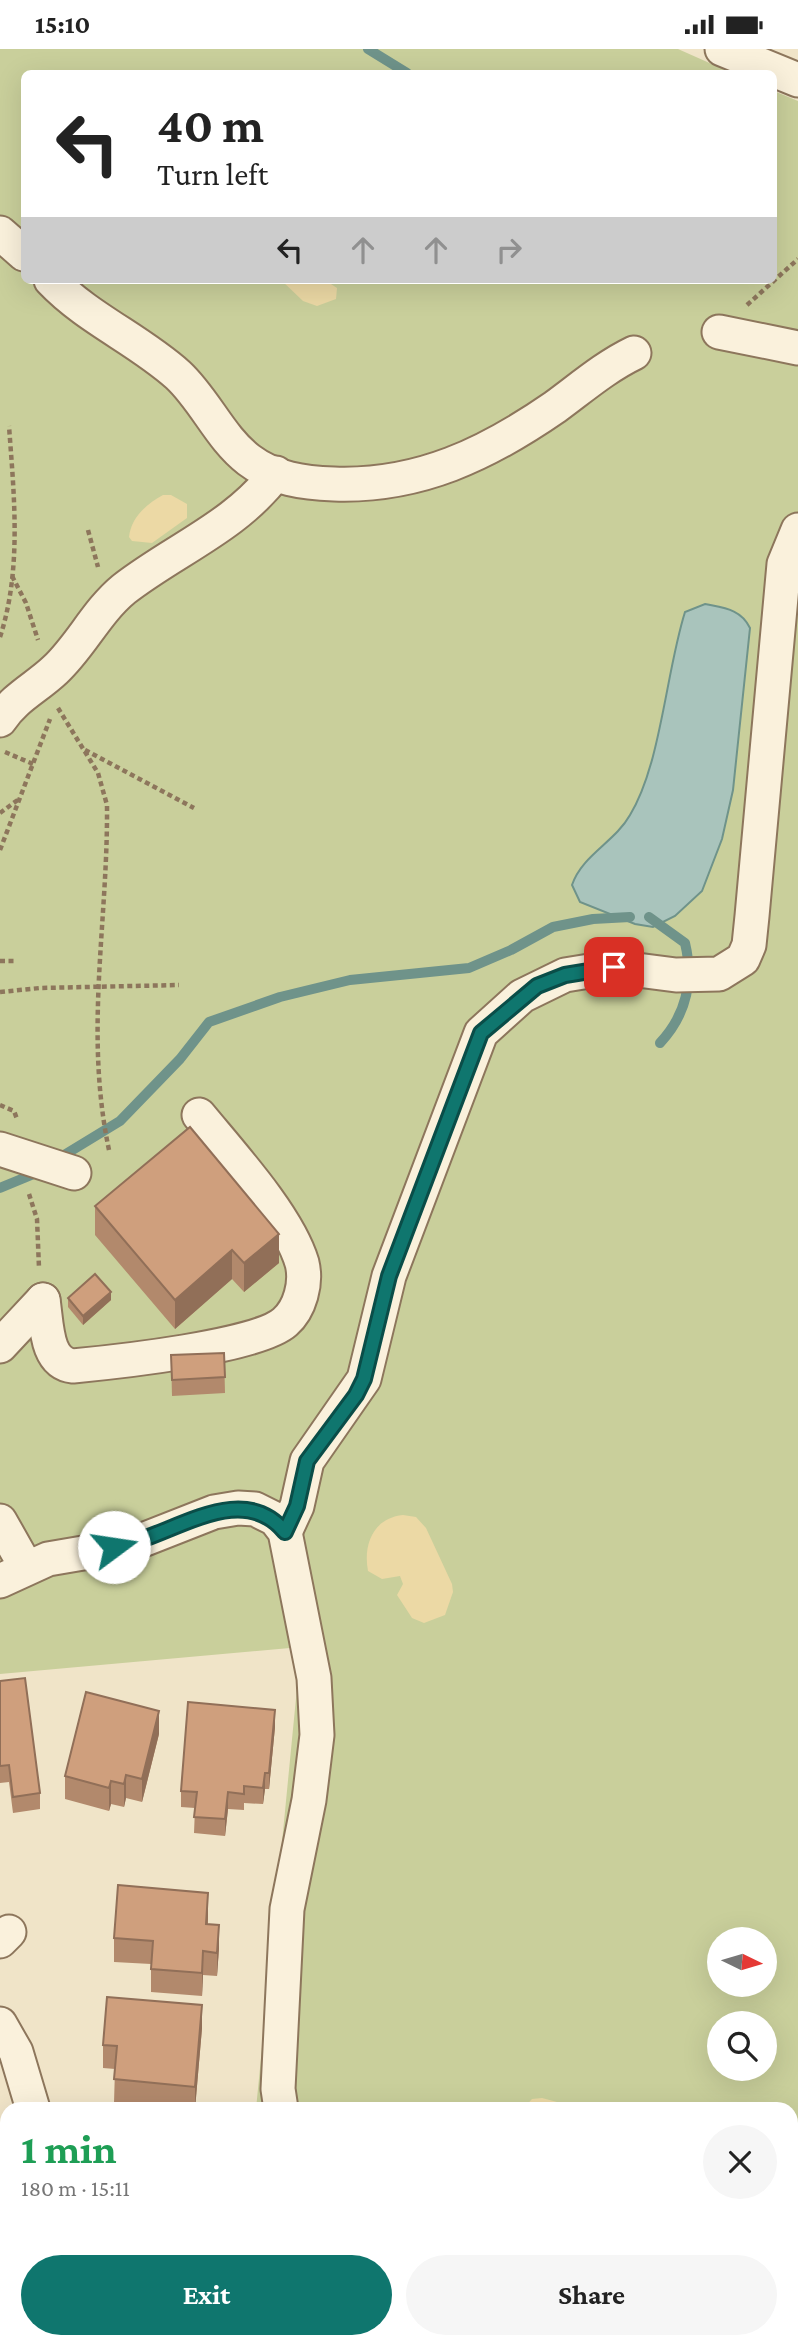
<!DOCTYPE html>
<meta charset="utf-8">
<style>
body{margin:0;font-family:"Crimson Pro",serif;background:#f6f6f6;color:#222;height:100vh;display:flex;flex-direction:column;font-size:26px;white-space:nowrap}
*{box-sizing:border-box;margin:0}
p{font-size:23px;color:#767676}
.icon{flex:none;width:38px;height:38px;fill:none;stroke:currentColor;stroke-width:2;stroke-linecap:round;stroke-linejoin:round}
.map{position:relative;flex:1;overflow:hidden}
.panel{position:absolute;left:0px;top:2053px;width:798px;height:247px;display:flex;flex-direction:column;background:#fff;border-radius:21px 21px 0 0;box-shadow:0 7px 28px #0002}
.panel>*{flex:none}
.banner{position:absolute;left:21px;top:21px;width:756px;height:214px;border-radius:10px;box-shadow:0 7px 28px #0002;background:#fff;color:#222;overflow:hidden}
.needle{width:46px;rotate:95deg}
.tools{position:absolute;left:707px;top:1878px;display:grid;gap:14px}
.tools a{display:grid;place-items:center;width:70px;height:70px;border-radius:50%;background:#fff;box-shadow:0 7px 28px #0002;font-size:35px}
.pin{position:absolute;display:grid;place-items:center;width:60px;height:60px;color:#fff;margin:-30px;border-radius:14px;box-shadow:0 4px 10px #0006}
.me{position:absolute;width:77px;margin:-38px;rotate:76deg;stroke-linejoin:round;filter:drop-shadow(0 0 5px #0008)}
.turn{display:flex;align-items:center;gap:24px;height:147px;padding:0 21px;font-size:32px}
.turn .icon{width:91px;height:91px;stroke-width:2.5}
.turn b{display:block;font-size:49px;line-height:60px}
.lanes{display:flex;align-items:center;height:66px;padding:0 21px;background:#0003;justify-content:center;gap:35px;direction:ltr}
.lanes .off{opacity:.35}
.round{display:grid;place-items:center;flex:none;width:74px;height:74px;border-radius:37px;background:#f6f6f6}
.headline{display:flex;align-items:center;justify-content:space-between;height:119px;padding:0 21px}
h1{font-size:42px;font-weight:700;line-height:52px;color:#1e9e55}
.primary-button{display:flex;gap:14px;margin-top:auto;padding:14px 21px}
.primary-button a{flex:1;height:80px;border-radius:42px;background:#0f766e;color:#fff;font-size:28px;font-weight:700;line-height:80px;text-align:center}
.primary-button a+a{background:#f6f6f6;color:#222}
.status{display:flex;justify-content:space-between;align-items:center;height:49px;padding:0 35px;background:#fff;direction:ltr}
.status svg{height:19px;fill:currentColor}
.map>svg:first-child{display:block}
.green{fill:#c9cf9b;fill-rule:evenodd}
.sand{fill:#ecd9a5}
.water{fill:#a9c4bc;stroke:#6f938a;stroke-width:2}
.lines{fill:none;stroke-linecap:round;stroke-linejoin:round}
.stream{stroke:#6f938a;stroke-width:10}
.minor-casing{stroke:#8d765c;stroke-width:37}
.path{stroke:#8d765c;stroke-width:4.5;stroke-dasharray:5 3.5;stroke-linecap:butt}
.minor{stroke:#faf1dc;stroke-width:33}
.wall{fill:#b2896c}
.shaded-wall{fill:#916f58}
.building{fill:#cf9f7d;stroke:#916f58;stroke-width:2}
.route-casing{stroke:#0a4d48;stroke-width:18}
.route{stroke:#0f766e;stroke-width:12}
</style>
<div class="status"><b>15:10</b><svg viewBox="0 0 49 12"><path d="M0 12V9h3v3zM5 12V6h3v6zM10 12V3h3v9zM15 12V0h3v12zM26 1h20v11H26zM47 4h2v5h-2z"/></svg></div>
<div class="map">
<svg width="798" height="2299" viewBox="0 0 798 2299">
<rect width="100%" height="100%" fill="#f0e4c8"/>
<g class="green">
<path d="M0 0H678L732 24H24V231H774V42L798 52V2299H233L234 2292H791V2060H256L301 1598 0 1625ZM719 1890H765V1936H719ZM719 1974H765V2020H719Z"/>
<path d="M54 2293H97L105 2299H47Z"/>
</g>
<g class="sand">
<path d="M281 231H325L337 239 336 250 317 257 303 252Z"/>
<path d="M163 446H171L187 455V469L152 494 132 492 129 488C131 469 146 455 163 446Z"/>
<path d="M403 1466 416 1468 426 1479 452 1535 453 1543 445 1566 424 1574 412 1569 397 1546 403 1535 400 1527 382 1530 368 1522C363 1496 373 1469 403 1466Z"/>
<path d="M542 2049 557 2053 565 2060H523L532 2050Z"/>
</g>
<path class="water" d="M705 555C724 559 741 560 750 579L733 741 722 790 702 842 675 867 653 878 635 875 580 853 572 836C582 806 615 793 630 766 661 715 666 623 685 563Z"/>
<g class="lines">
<g class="stream">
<path d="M368 0 407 24"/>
<path d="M649 868 685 894C694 932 687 965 660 994"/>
<path d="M56 1111 120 1072 180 1010 209 973 280 948 350 931 469 919 511 901 553 878 593 870 630 868"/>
<path d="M0 1139 41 1122"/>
</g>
<g class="minor-casing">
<g id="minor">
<path d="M722 0 798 31"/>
<path d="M0 184 24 205"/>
<path d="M51 231C88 270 138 290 178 326 205 351 220 389 249 411 274 430 304 434 334 435 419 438 487 405 555 358 581 339 605 318 634 304"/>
<path d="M719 283 798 299"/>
<path d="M0 671C15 648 36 639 55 621 81 597 96 563 124 540 174 501 237 477 276 424"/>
<path d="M0 1100 74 1124"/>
<path d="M43 1251C47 1274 45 1314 73 1317 115 1313 257 1298 285 1273 300 1260 307 1234 302 1214 288 1167 231 1105 199 1066"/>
<path d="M0 1297 43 1251"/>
<path d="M0 1472 26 1518"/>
<path d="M285 1483 297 1457 307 1412 364 1330 389 1227 481 984 522 947 565 926 614 918 676 926 719 925 743 910 749 896 752 867 784 515 798 481"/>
<path d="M0 1532 48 1510 130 1496 214 1463 238 1459 255 1460 275 1470 285 1483 314 1629 317 1686 309 1751 287 1860 278 2040 281 2060"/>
<path d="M0 1892 9 1883"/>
<path d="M0 1975 16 2003 33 2060"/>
<path d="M0 2257 7 2252"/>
<path d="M251 2299V2292"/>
</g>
</g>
<g class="path">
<path d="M747 256 798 210"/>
<path d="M88 481 98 518"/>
<path d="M12 527 26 554 38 591"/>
<path d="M0 588C22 521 14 446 9 377"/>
<path d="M58 659 98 724 107 756C108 874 84 983 109 1101"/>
<path d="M85 701 194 759"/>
<path d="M5 703 33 715"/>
<path d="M0 764 19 750"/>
<path d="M0 801 50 670"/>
<path d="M0 912H15"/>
<path d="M0 943 40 939 179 936"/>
<path d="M0 1056 14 1062 17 1070"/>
<path d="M29 1145 37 1170 39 1219"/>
</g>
<use href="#minor" class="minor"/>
</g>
<g class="wall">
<path d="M95 1157 279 1214 244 1243 232 1230 175 1280 95 1186Z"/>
<path d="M68 1249 111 1251 83 1276 68 1258Z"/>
<path d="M224 1304 225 1344 172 1347 171 1306Z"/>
<path d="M0 1632 40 1744V1760L13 1764 9 1733 0 1734Z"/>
<path d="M275 1678 269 1740H265L263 1755 244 1754V1761L228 1760 225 1787 194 1784 195 1759 181 1758V1742Z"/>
<path d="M159 1685 142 1753 126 1749 124 1758 111 1755 109 1762 65 1750V1727Z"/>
<path d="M208 1867V1875L219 1899 217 1927 203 1926 202 1947 151 1943V1915L114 1913V1889Z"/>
<path d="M202 1979 195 2060H180L114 2054 115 2020 103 2019V1996Z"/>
</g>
<g class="shaded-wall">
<path d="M279 1185V1214L244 1243V1214Z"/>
<path d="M232 1201V1230L175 1280V1251Z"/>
<path d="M111 1243V1251L83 1276V1267Z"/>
<path d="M275 1661V1678L269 1740V1724Z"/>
<path d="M159 1662V1685L142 1753V1730Z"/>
<path d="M265 1724V1740L263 1755V1739Z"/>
<path d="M126 1726V1749L124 1758V1735Z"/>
<path d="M111 1732V1755L109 1762V1739Z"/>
<path d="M228 1743V1760L225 1787V1770Z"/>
<path d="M208 1844V1867L206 1898V1875Z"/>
<path d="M219 1876V1899L217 1927V1904Z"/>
<path d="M203 1902V1926L202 1947V1924Z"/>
<path d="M202 1956V1979L195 2060V2038Z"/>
</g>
<g class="building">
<path d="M190 1078 279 1185 244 1214 232 1201 175 1251 95 1157Z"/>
<path d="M95 1225 111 1243 83 1267 68 1249Z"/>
<path d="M224 1304 225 1328 172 1331 171 1306Z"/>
<path d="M25 1629 40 1744 13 1748 9 1716 0 1717V1632Z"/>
<path d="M86 1643 159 1662 142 1730 126 1726 124 1735 111 1732 109 1739 65 1727Z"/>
<path d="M188 1653 275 1661 269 1724H265L263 1739 244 1737V1745L228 1743 225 1770 194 1768 197 1743 181 1742Z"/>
<path d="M118 1836 208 1844 206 1875 219 1876 217 1904 203 1902 202 1924 151 1920 153 1892 114 1889Z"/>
<path d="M107 1948 202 1956 195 2038 114 2030 117 1997 103 1996Z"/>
</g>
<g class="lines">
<g class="route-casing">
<path id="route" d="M114 1498C169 1490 240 1428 285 1483L297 1457 307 1412 356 1346 364 1330 389 1227 481 984 537 937 565 926 614 918"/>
</g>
<use href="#route" class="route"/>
</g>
</svg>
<div class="tools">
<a><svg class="needle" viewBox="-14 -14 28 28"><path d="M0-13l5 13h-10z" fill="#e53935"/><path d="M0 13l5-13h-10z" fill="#767676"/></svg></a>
<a><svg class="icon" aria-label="search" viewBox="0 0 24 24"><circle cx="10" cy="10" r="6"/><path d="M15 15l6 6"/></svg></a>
</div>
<div class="pin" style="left:614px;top:918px;background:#d93025"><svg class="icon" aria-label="arrive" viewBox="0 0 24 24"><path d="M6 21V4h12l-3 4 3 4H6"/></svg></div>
<svg class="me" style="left:114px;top:1498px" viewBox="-20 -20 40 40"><circle r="19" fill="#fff"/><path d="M0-13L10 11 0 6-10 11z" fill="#0f766e"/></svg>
<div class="banner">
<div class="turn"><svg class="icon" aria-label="left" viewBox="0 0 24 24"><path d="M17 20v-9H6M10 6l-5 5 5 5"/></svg><div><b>40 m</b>Turn left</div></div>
<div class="lanes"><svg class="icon" aria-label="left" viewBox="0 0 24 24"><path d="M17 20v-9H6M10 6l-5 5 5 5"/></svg><svg class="icon off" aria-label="ahead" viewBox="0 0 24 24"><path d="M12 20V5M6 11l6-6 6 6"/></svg><svg class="icon off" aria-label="ahead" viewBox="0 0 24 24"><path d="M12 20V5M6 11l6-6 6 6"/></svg><svg class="icon off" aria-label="right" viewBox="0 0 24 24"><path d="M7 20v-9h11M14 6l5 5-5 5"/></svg></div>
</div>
<section class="panel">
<div class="headline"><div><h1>1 min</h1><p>180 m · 15:11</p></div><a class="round"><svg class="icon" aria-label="close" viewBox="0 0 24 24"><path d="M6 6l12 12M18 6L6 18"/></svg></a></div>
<div class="primary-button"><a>Exit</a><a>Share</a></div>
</section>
</div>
